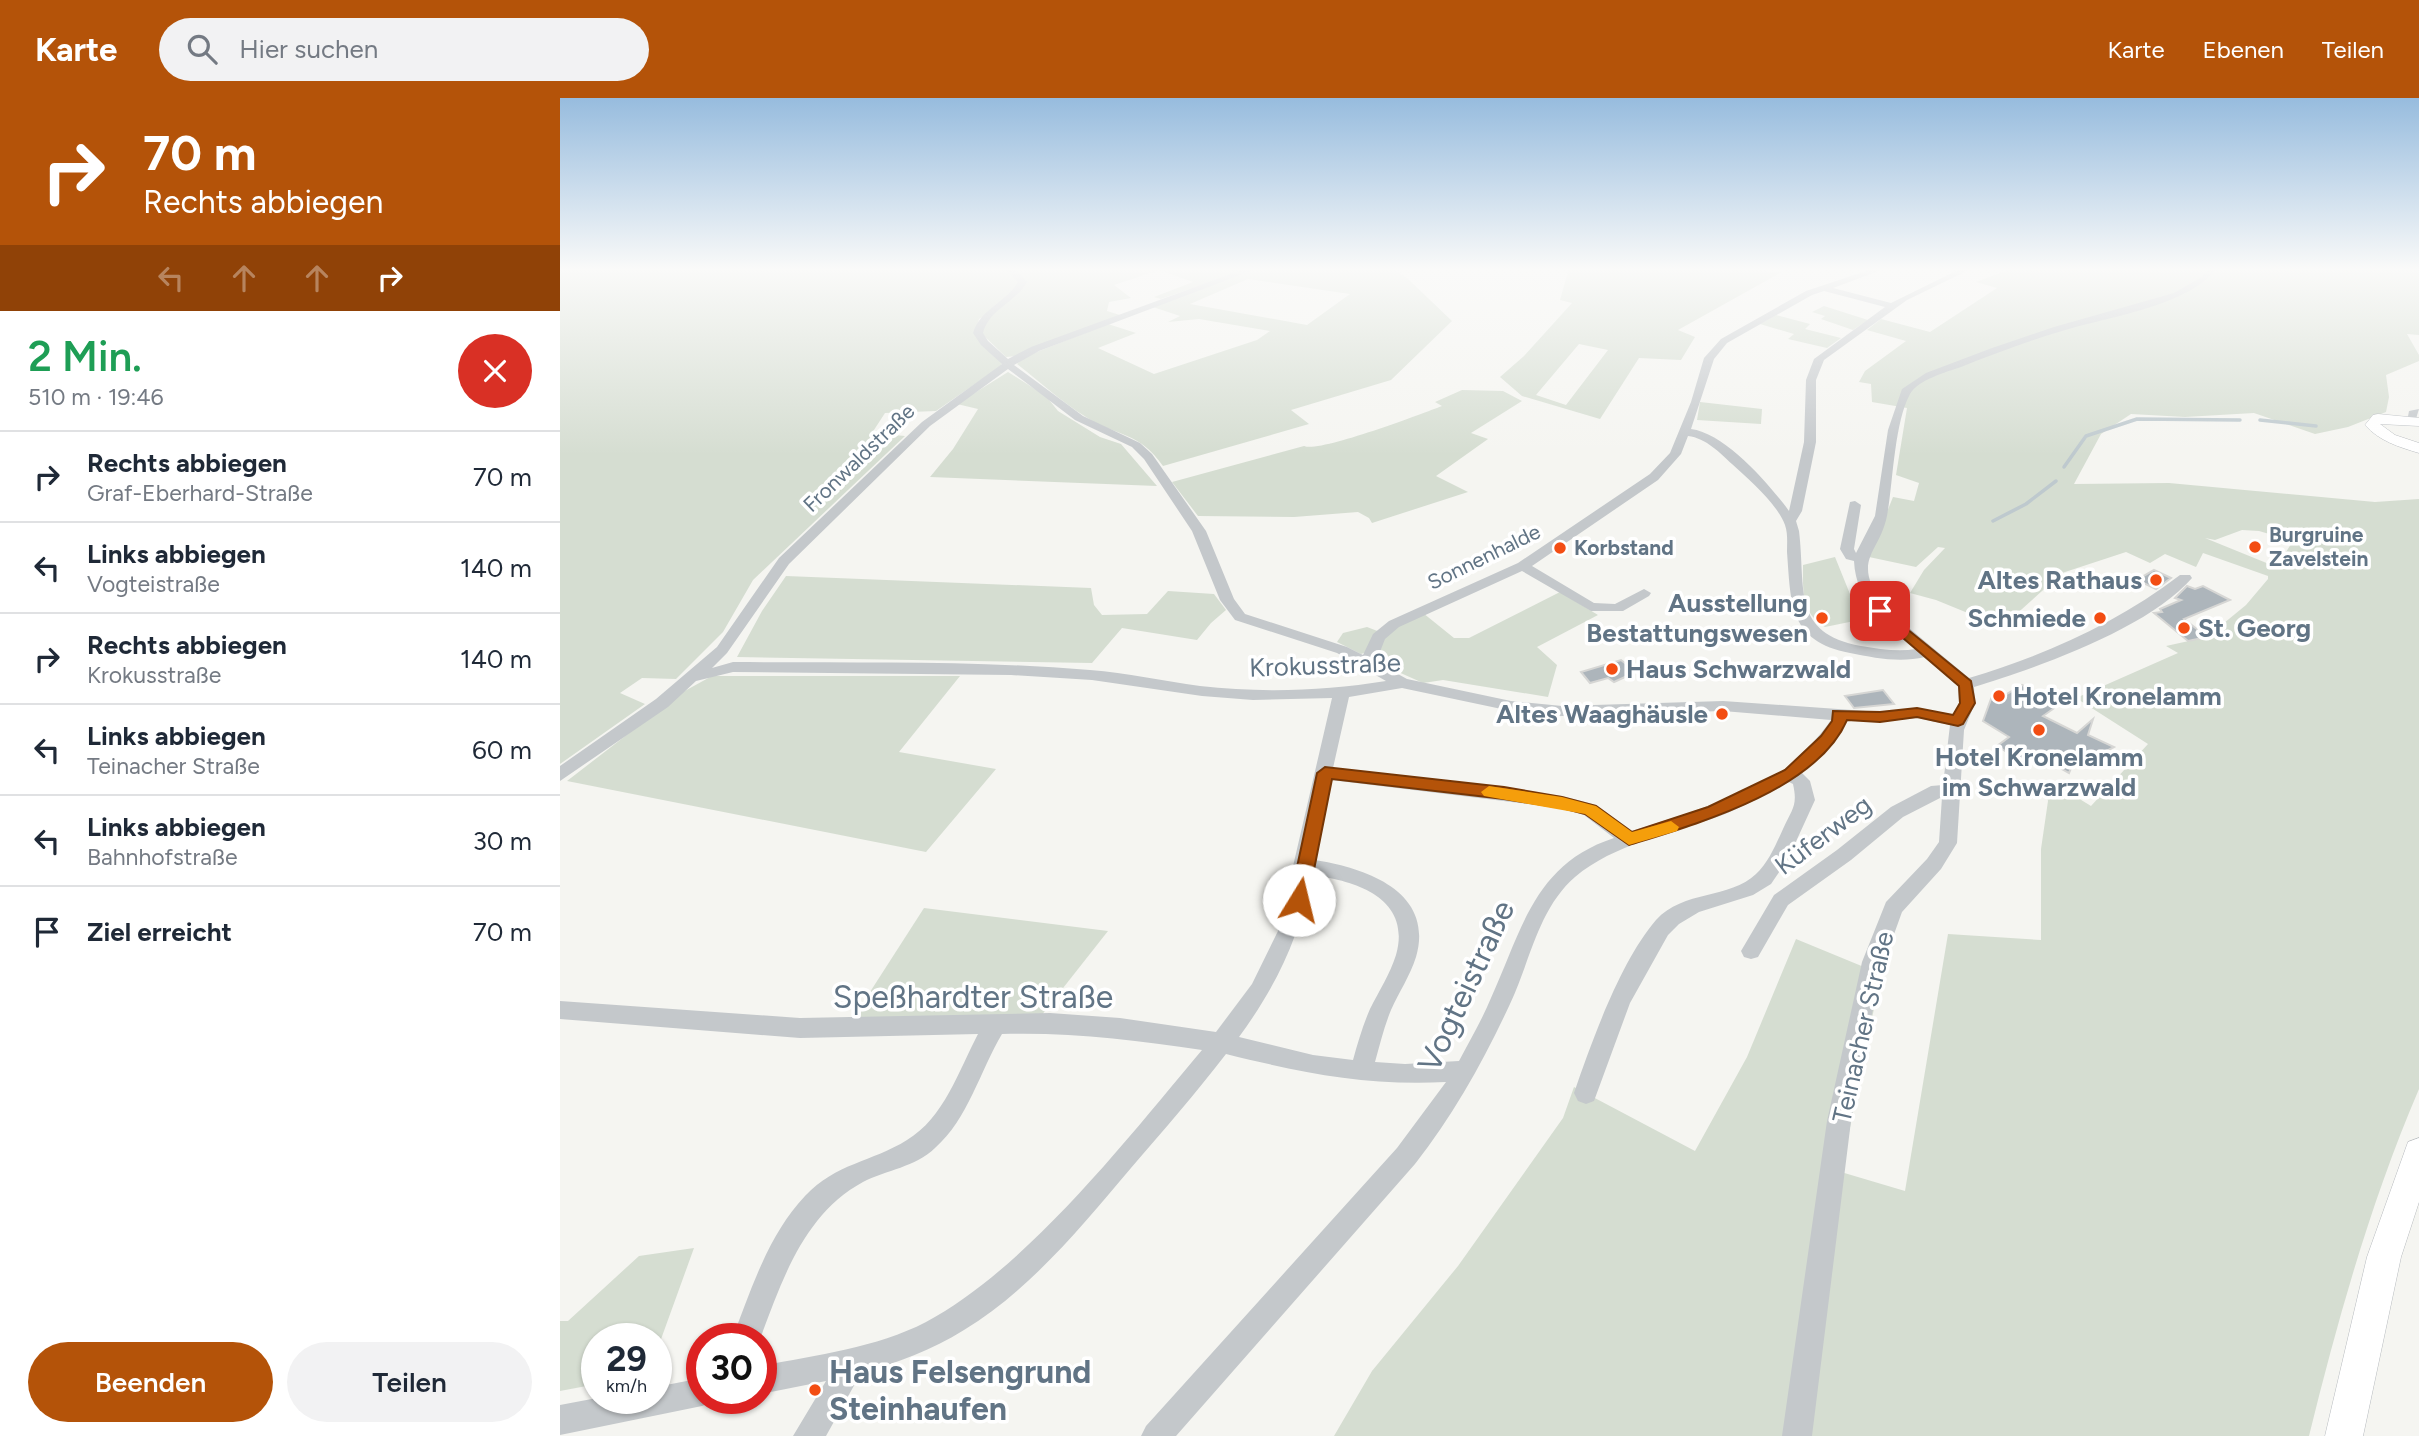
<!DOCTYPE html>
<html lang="de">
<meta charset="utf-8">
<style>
body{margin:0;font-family:Figtree,sans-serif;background:#f2f2f3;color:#1f2937;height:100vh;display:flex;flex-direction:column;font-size:26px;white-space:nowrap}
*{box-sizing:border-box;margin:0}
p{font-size:23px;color:#747a83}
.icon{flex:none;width:38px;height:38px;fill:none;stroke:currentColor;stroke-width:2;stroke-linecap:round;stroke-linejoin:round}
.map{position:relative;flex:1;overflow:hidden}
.panel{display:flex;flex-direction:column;background:#fff;width:560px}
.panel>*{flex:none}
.guide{background:#b45309;color:#fff;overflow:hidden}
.speed{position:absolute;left:21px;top:1225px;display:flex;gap:14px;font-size:35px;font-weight:700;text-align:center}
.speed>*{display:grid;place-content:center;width:91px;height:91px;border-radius:50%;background:#fff;box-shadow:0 2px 5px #0004;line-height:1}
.speed small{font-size:18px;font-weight:400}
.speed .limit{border:10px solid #d22;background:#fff;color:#111}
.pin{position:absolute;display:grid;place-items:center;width:60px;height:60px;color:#fff;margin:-30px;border-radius:14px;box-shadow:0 4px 10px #0006}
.me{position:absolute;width:77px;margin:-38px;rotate:9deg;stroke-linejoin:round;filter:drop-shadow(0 0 5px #0008)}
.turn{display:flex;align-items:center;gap:24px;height:147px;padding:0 28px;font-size:32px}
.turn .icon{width:91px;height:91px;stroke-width:2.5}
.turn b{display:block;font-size:49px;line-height:60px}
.lanes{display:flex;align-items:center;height:66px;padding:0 28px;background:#0003;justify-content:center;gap:35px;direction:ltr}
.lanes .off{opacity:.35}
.round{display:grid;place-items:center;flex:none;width:74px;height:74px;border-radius:37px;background:#f2f2f3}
.overview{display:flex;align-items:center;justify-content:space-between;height:119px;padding:0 28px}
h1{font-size:42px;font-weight:600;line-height:52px;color:#1e9e55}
.button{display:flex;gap:14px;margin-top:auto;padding:14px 28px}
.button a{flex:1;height:80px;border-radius:42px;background:#b45309;color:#fff;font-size:28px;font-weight:600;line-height:80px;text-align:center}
.button a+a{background:#f2f2f3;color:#1f2937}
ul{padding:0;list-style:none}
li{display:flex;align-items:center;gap:21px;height:91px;padding:0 28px;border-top:2px solid #e0e1e3}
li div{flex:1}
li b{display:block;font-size:26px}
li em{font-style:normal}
header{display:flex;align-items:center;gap:42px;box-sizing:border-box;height:98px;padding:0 35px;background:#b45309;color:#fff}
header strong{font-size:33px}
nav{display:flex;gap:38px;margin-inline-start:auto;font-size:24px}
.search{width:490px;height:63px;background:#f2f2f3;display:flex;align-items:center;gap:18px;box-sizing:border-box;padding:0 24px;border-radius:38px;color:#747a83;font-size:26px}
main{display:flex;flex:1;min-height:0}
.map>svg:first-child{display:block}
.green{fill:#d5ddd1;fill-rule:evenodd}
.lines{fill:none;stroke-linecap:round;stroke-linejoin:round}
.stream{stroke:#bec9ce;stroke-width:3.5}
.building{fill:#adb5bb;stroke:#d6d6d4;stroke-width:2}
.major-casing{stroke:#b7bbbf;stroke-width:1}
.minor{fill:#c4c8cb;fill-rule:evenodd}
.major{fill:#fff;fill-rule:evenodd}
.route{fill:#b45309;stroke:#753606;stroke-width:2}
.slow{fill:#f59e0b}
.poi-dot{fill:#f34d13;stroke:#fff;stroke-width:2.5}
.labels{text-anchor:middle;stroke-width:7;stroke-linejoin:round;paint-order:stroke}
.far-street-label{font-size:21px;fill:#617485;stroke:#fff}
.far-poi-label{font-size:21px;font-weight:bold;fill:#617485;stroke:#fff;text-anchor:start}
.poi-label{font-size:26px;font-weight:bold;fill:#617485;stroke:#fff;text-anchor:end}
.street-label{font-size:26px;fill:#617485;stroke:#fff}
.near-street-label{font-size:32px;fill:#617485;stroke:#fff}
.near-poi-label{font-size:32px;font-weight:bold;fill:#617485;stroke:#fff;text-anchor:start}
</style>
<header>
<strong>Karte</strong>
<div class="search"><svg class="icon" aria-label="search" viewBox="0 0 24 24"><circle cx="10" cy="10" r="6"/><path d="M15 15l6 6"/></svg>Hier suchen</div>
<nav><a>Karte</a><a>Ebenen</a><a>Teilen</a></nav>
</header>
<main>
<section class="panel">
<div class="guide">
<div class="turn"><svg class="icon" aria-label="right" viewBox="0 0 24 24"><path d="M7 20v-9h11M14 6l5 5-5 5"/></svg><div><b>70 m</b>Rechts abbiegen</div></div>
<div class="lanes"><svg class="icon off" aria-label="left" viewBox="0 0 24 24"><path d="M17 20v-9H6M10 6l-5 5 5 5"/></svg><svg class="icon off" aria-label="ahead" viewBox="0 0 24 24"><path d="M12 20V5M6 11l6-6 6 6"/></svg><svg class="icon off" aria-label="ahead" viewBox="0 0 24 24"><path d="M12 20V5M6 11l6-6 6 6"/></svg><svg class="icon" aria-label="right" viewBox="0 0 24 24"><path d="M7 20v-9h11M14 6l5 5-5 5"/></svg></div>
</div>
<div class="overview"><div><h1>2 Min.</h1><p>510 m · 19:46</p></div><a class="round" style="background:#d93025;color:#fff"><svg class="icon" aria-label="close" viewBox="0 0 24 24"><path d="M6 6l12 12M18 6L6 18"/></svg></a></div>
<ul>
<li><svg class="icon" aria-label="right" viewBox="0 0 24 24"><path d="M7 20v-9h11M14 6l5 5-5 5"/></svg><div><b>Rechts abbiegen</b><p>Graf-Eberhard-Straße</p></div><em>70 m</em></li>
<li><svg class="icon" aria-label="left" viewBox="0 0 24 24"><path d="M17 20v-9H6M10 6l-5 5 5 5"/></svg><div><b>Links abbiegen</b><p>Vogteistraße</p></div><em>140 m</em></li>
<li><svg class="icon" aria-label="right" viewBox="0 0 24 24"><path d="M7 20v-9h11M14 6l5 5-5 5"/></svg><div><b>Rechts abbiegen</b><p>Krokusstraße</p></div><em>140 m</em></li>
<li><svg class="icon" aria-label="left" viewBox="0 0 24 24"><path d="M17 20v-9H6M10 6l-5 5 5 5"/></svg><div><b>Links abbiegen</b><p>Teinacher Straße</p></div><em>60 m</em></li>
<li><svg class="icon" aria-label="left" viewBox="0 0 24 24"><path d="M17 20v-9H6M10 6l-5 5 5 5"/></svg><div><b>Links abbiegen</b><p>Bahnhofstraße</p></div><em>30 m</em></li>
<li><svg class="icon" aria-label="arrive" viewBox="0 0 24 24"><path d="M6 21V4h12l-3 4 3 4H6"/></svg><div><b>Ziel erreicht</b></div><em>70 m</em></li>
</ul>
<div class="button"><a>Beenden</a><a>Teilen</a></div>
</section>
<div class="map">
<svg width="1859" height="1338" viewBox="0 0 1859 1338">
<rect width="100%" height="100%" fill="#f5f5f1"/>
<g class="green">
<path d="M0 170H690L601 201 594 199 633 184 599 172 554 187 571 200 549 204 547 213 563 218 457 258 446 259 420 234 427 217 419 221 415 235 442 264 441 268 376 313 325 315 312 335 345 338 193 482 163 534 116 581 82 580 60 595 85 606 0 666Z"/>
<path d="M699 170H831L847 180 892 223 831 282 731 312 749 326 603 368C579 333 557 339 526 319 502 304 480 284 457 266L464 259 548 226 576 235 538 250 594 276 697 242 710 233 639 221 608 224 620 218 593 209ZM688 181 790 196 747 227 630 206Z"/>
<path d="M1009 170H1178L1220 175 1118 232 1135 239 1121 262 1079 260 1040 321 962 298 940 279 964 258 1012 205 1000 202ZM1019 246 1048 252 1006 307 976 297Z"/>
<path d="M1453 170H1859V237L1847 236 1859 257V263L1826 277 1829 299 1826 314 1788 329 1755 336 1694 315 1625 319 1571 316 1541 336 1514 386 1609 385 1815 404 1859 401V991C1811 1103 1778 1220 1749 1338H774L812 1273 898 1168 1003 1020 1014 989 1135 1053 1187 959 1236 841 1321 876 1281 1074 1345 1093 1388 836 1481 842V751L1488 703 1485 687 1500 689 1531 708 1588 646 1516 600 1618 555 1606 548 1647 539 1686 507 1708 481V478L1643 455 1636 469 1605 456 1590 465 1566 454 1502 475 1442 529 1376 502 1350 495 1364 472 1385 450 1378 449 1356 469 1309 459 1333 399 1354 403 1359 385 1336 377 1347 310 1312 304 1311 286 1299 284 1305 273 1346 243 1307 232 1321 221 1370 234 1437 190 1416 184ZM1682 432 1699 433 1733 443 1726 454 1709 466 1645 440 1655 442Z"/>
<path d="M1264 208 1308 222 1293 232 1261 221 1265 218 1252 214Z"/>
<path d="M1216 217 1250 226 1245 231 1281 240 1267 250 1228 241 1234 236 1200 226Z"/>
<path d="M448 274 486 298 498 313 540 339 561 346 597 388 370 379 393 351 418 311 397 306Z"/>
<path d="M902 292 943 293 962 303 911 335 928 341 876 378 908 394 812 425 809 420 798 414 734 419 638 418 612 384 744 348C759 355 861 316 882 308L875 304Z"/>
<path d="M1140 304 1202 311 1201 326 1137 322Z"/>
<path d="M1275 459 1292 501 1299 509 1295 510 1304 521 1265 529C1241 515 1243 492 1243 467Z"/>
<path d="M226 478 531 490 534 507 542 517 587 516 608 493 654 496 666 512 651 525 637 542 562 530 532 565 177 559 202 513Z"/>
<path d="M1000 494 1038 517 977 549 997 567 988 599 883 582 863 585 816 564C815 535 840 526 863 515L894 540H909Z"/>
<path d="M807 529 820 534 810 553 801 556 777 544 783 535Z"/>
<path d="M152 578H400L339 654 436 671 366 754 7 683 121 595Z"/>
<path d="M1147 613 1149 618 1060 625 1059 620 1063 619 1062 614Z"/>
<path d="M364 810 548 833 481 918 292 922Z"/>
<path d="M134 1150 96 1255V1241H37V1286L0 1293V1223H8L79 1158Z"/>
</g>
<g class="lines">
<g class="stream">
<path d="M1700 322 1756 328"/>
<path d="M1504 369 1526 338 1577 321 1680 322"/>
<path d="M1433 423 1466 406 1496 383"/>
</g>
</g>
<g class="building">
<path d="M1594 472 1611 480 1596 491 1577 482Z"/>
<path d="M1627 488 1635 491 1643 488 1670 502 1624 521 1647 539 1628 543 1594 515 1602 514 1600 511 1621 502 1615 500Z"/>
<path d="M1061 562 1076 574 1054 584 1048 580 1030 585 1021 574Z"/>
<path d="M1462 587 1500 606 1483 618 1517 635 1533 621 1528 637 1554 649 1523 666 1514 663 1509 675 1470 653 1466 659 1458 661 1437 648 1449 639 1423 623 1431 601 1435 603Z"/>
<path d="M1323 592 1334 606 1294 610 1285 598Z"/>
</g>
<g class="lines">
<g class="major-casing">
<g id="major">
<path d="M1818 316 1859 320V328L1820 326 1835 337 1859 345V355C1839 349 1819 343 1805 327L1813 317Z"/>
<path d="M1859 1040V1104L1841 1159 1803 1338H1765L1807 1159 1848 1044Z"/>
</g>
</g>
<g class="minor">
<path d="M445 170H454L467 184C455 205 429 211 423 235L428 243 448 261 471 249 687 170H699L479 253 454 267 523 318 580 345 592 356 646 433 674 501 685 516 787 549 803 557 813 536 829 523 958 465 1090 376 1110 355 1131 304 1144 260 1161 241 1246 193 1315 170H1327L1273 190 1331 205 1402 170H1413L1347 202 1264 262 1256 282V344L1242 413 1236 423 1239 433C1246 491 1231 535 1301 548 1319 551 1338 554 1356 551 1326 526 1296 505 1294 463L1286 461 1280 451 1290 404 1295 403 1301 407 1294 451 1296 455 1315 418 1328 332 1342 291 1366 275 1432 250 1494 229 1614 195 1640 180 1649 170H1657C1629 208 1547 219 1502 233 1468 243 1434 256 1401 269 1386 274 1358 282 1350 296 1335 323 1333 380 1328 412 1322 457 1288 458 1325 510L1409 580C1485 557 1556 526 1620 477H1630L1632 480C1589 530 1477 570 1414 589L1415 605 1404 632 1397 745 1381 771 1342 814 1324 864 1308 933 1291 1023 1252 1338H1222L1267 1023 1302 864 1326 804 1367 761 1379 744 1382 699 1343 719 1291 762 1228 807 1198 859 1191 861 1184 859 1181 853 1214 797 1277 752 1331 709 1371 688 1383 687 1390 627 1357 620 1320 624 1287 622 1272 645 1242 675 1250 683 1255 702 1228 761 1211 786 1193 797 1139 814 1119 826 1108 837 1070 905 1034 1003 1026 1006 1018 1003 1014 995C1032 943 1060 864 1096 822 1123 792 1170 801 1196 776 1209 764 1216 746 1223 731 1232 711 1238 708 1233 686L1229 684C1206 695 1182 710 1157 719 1110 736 1054 746 1015 779 978 811 970 864 950 906 923 964 894 1016 855 1066L616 1338H581L586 1328 837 1050 886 984C806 988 743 975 666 956 636 995 603 1033 571 1070 522 1128 470 1192 404 1232 372 1252 337 1265 301 1275L266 1338H233L266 1283 201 1296V1268C256 1257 316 1250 366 1224 467 1170 568 1040 642 952 575 942 510 934 442 936 420 973 408 1021 375 1050 355 1069 327 1072 303 1084 244 1116 222 1182 200 1241H172C191 1192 208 1137 245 1098 276 1065 312 1064 347 1042 384 1020 399 972 418 936L240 940 0 921V903L240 920 490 915 560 920 656 934 692 886 718 833 772 600 693 602 642 598 532 582 451 577 173 574 136 583 108 609 0 683V668L96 601 157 549 219 460 362 324 442 266 421 247 413 235C421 210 446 205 458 184ZM1264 193 1325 209 1254 261 1246 282 1244 344 1229 413C1209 386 1165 335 1131 331L1154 261 1167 245 1252 197ZM448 271 515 322 572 349 584 361 632 433 660 502 675 522 777 555 826 583C765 593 702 595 640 588 603 583 567 575 530 572 411 562 292 565 173 564L152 570 167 555 229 466 370 328ZM1128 338C1146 340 1160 355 1172 366 1190 383 1216 404 1225 427 1228 436 1227 445 1227 454 1231 507 1229 543 1290 555 1315 560 1340 565 1365 559L1398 588 1399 605 1394 617 1357 610 1320 614 1163 603 1002 608 951 603 847 581 816 564 825 541 839 529 962 473 1031 513H1063L1089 498 1091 495 1084 491 1055 506 1034 505 972 468 1098 382 1121 356ZM842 590 951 613 1002 618 1163 613 1271 622C1258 640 1240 661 1222 673 1176 701 1123 717 1072 733L1036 707 1002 698 773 670 789 599ZM771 682 1002 710 1024 717 1054 740C974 766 962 832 931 900 922 922 910 942 899 963L845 966 815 964C820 946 824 929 831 912 839 894 850 878 856 859 875 793 805 770 755 762ZM752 777C796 783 852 800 836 857 830 876 819 893 810 911 803 927 798 944 793 962L753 957 679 939C717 887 739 840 752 777Z"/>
<path d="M1859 311 1855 324H1847L1849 313Z"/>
<path d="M142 1280V1300H154L152 1304 142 1308 0 1337V1307L37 1300H96V1289Z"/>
</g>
<use href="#major" class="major"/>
</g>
<linearGradient id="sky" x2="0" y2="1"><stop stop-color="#97bcde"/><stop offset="0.48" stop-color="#fafaf9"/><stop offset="1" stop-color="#fafaf9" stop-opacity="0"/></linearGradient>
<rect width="1859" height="357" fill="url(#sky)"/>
<path class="route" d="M1320 509 1411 583 1415 605 1403 626 1398 628 1357 619 1320 624 1287 622C1257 692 1137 726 1069 747L1025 716 1002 710 944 701 772 681 748 802 746 807H733L730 802 757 675 765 669 944 689 1002 699 1036 708 1072 734 1148 709 1225 672 1261 638 1272 623 1273 613 1320 614 1357 610 1393 617 1400 605 1399 588 1315 516V510Z"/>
<path class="slow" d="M929 688 1002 699 1036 708 1072 734 1111 723 1119 729 1117 733 1069 747 1025 716 924 698 921 694Z"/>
<g class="poi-dot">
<circle cx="1695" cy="449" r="7"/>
<circle cx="1000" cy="450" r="7"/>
<circle cx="1596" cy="482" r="7"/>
<circle cx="1262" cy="520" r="7"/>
<circle cx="1540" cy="520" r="7"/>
<circle cx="1624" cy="530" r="7"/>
<circle cx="1052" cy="571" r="7"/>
<circle cx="1439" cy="598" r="7"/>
<circle cx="1162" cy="616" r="7"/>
<circle cx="1479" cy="632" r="7"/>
<circle cx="255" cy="1292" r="7"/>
</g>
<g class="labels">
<g class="far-street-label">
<text transform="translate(299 360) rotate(-44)" y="7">Fronwaldstraße</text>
<text transform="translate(924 459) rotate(-26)" y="7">Sonnenhalde</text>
</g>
<g class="far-poi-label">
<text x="1709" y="444">Burgruine<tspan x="1709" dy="24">Zavelstein</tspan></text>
<text x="1014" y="457">Korbstand</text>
</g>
<g class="poi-label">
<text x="1582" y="491">Altes Rathaus</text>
<text x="1248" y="514">Ausstellung<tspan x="1248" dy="30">Bestattungswesen</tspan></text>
<text x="1526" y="529">Schmiede</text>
<text x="1638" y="539" text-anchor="start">St. Georg</text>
<text x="1066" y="580" text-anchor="start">Haus Schwarzwald</text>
<text x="1453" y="607" text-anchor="start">Hotel Kronelamm</text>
<text x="1148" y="625">Altes Waaghäusle</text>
<text x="1479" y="668" text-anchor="middle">Hotel Kronelamm<tspan x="1479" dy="30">im Schwarzwald</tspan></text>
</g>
<g class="street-label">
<text transform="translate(765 567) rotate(-2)" y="9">Krokusstraße</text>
<text transform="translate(1263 737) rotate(-37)" y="9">Küferweg</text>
<text transform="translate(1303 929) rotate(-77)" y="9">Teinacher Straße</text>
</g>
<g class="near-street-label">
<text transform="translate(906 888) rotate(-65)" y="11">Vogteistraße</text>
<text x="413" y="910">Speßhardter Straße</text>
</g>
<g class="near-poi-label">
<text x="269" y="1285">Haus Felsengrund<tspan x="269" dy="37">Steinhaufen</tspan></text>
</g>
</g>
</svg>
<div class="speed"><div>29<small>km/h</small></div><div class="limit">30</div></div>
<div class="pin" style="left:1320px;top:513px;background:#d93025"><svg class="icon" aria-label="arrive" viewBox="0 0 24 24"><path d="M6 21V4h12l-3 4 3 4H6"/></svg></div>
<svg class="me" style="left:739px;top:802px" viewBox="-20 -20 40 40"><circle r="19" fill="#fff"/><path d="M0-13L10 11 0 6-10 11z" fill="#b45309"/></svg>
</div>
</main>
